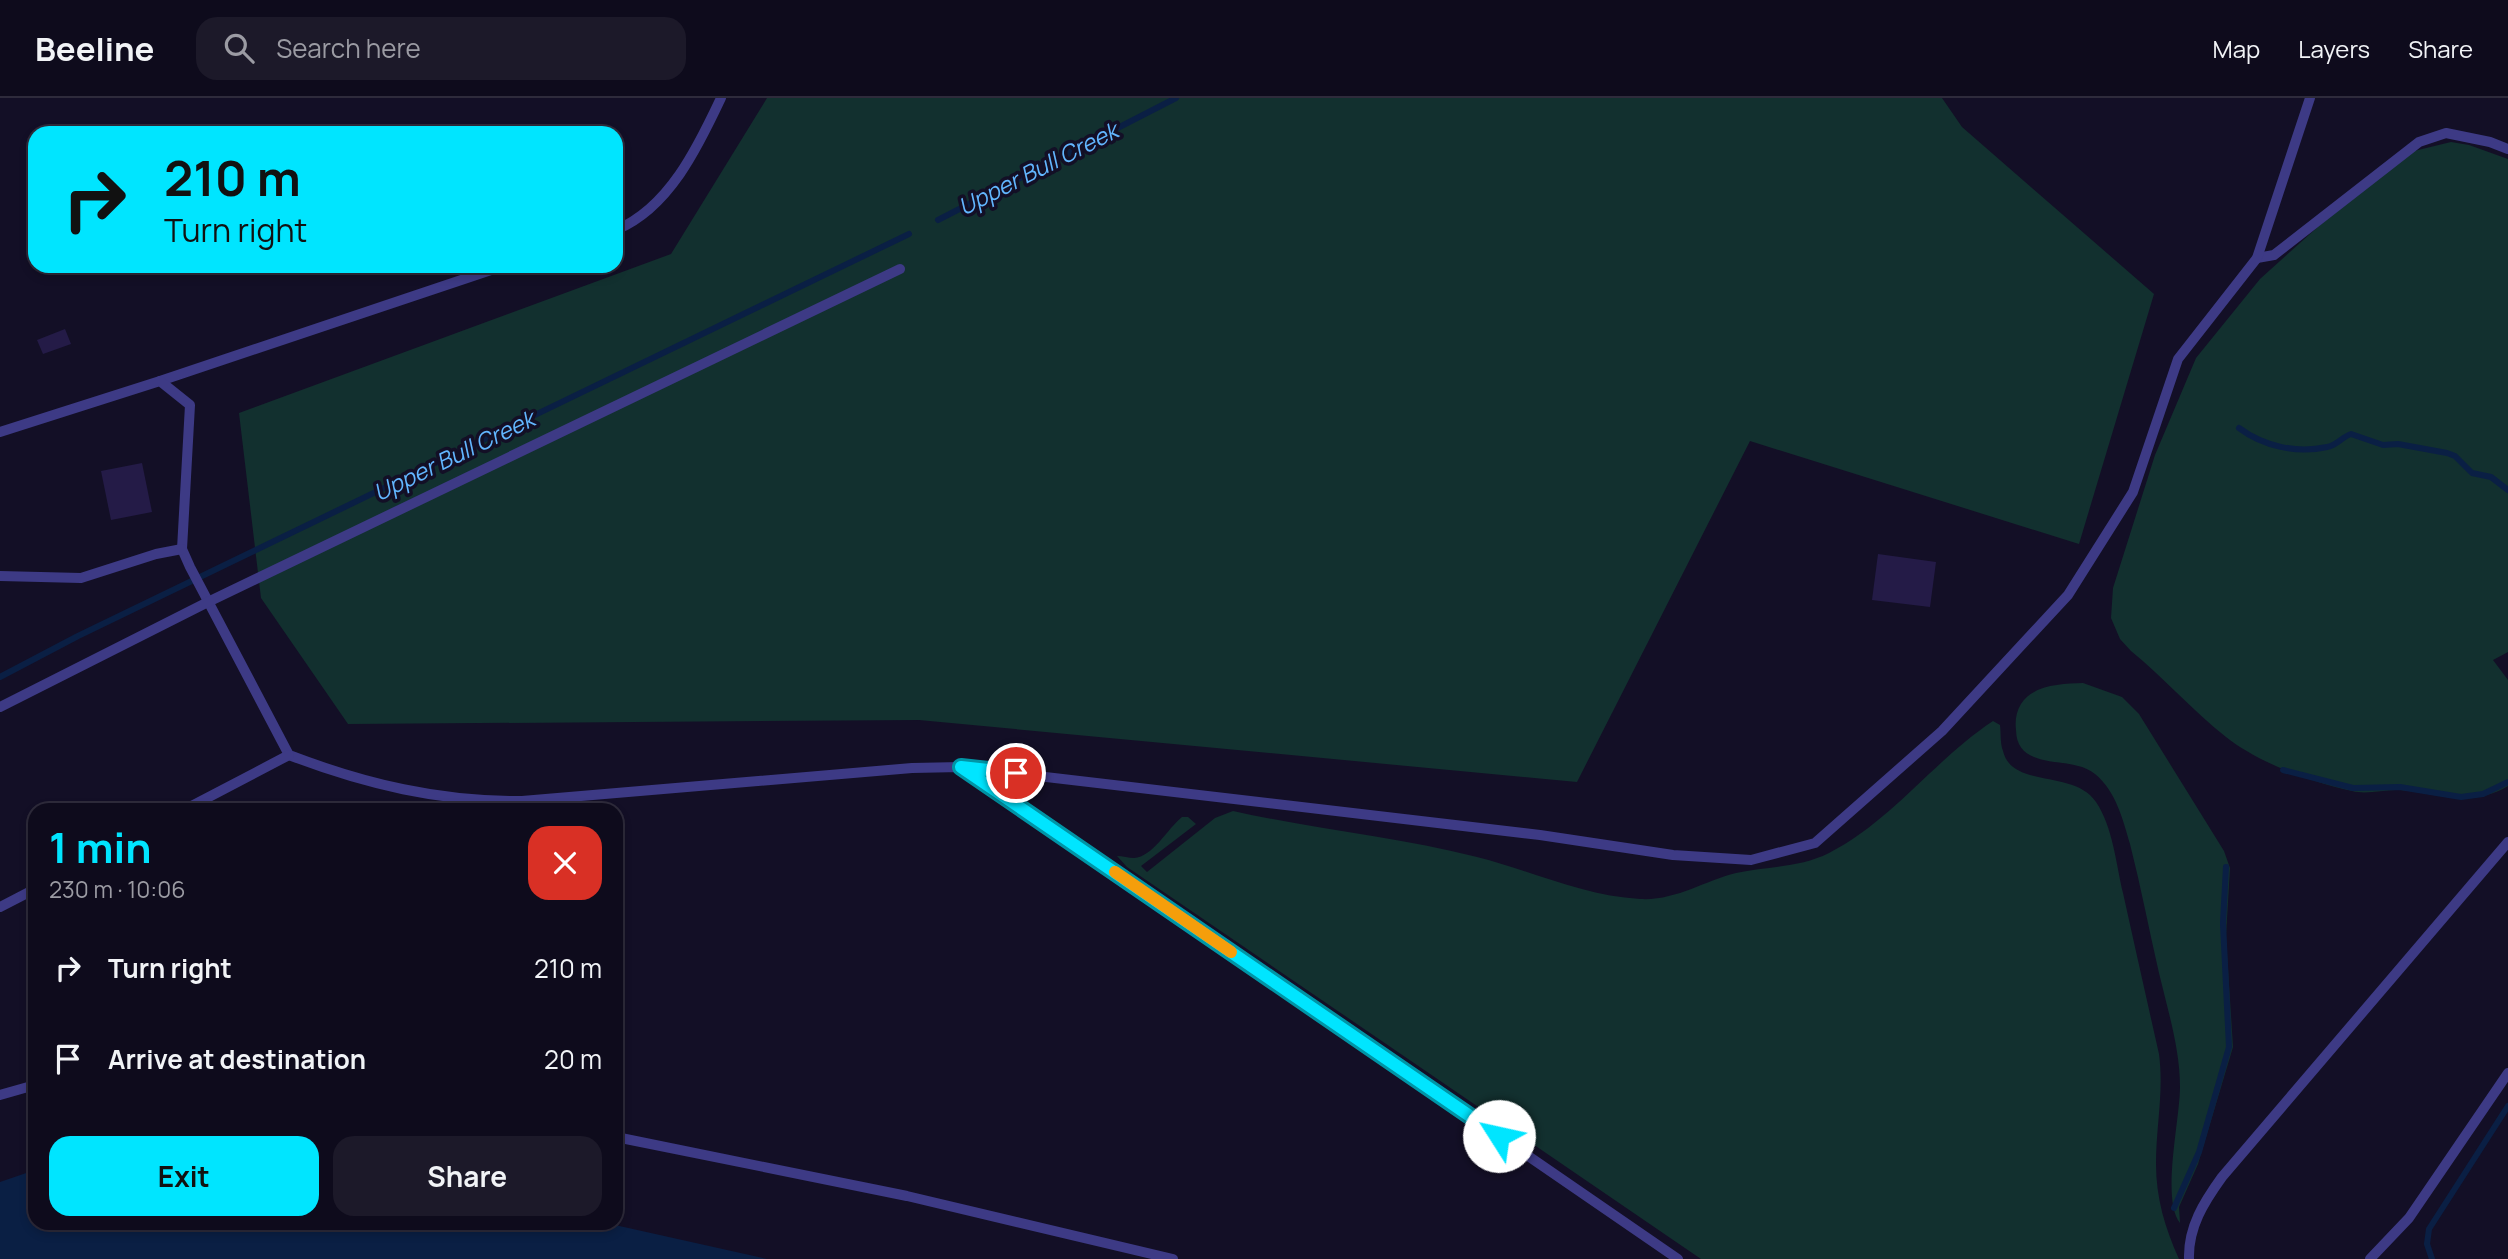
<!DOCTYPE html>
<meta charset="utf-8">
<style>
body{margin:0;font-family:Manrope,sans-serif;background:#1c1929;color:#f1f3f6;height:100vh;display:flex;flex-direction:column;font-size:26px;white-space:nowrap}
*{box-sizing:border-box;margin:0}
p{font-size:23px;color:#9b9ba3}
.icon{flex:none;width:38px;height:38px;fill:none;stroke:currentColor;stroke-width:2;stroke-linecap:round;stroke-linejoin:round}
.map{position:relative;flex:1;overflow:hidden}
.side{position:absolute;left:28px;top:705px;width:595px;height:427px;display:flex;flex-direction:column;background:#0e0b1c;border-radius:21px;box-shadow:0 4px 10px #0003,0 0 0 2px #2e2b3b}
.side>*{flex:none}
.top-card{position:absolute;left:28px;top:28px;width:595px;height:147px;border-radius:21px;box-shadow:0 4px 10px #0003,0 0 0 2px #2e2b3b;background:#00e5ff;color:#111;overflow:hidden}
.pin{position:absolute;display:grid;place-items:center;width:60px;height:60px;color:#fff;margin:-30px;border:4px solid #fff;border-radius:50%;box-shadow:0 2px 7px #0007}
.me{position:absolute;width:77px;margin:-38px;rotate:305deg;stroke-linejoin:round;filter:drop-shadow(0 0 5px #0008)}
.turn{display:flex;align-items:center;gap:24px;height:147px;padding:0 21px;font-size:32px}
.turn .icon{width:91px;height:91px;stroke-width:2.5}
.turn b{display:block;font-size:49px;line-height:60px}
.round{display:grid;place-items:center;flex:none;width:74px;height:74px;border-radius:21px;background:#1c1929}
.overview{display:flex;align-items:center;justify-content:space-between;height:119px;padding:0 21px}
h1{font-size:42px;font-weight:700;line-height:52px;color:#00e5ff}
.cta{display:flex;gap:14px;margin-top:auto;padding:14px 21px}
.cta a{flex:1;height:80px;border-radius:21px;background:#00e5ff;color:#111;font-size:28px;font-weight:700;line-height:80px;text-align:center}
.cta a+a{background:#1c1929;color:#f1f3f6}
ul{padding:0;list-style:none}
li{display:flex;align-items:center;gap:21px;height:91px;padding:0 21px}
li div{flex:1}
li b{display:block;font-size:26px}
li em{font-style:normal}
header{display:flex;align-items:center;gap:42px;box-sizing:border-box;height:98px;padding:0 35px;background:#0e0b1c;border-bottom:2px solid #2e2b3b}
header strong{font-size:33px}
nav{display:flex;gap:38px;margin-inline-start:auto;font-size:24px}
.search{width:490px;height:63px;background:#1c1929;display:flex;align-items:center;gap:18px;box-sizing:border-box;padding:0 24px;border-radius:21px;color:#9b9ba3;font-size:26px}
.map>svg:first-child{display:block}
.green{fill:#12302f}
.water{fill:#0a1f44}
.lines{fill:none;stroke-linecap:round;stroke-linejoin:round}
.stream{stroke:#0a1f44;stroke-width:6}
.building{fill:#241b47}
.service{stroke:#3d3a85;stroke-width:10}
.route-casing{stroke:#0095a6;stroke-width:18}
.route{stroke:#00e5ff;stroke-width:12}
.slow{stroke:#f59e0b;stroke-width:12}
.labels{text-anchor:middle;stroke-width:7;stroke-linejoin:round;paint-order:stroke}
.water-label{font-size:23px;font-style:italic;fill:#62b6ff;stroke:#130f26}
</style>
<header>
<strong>Beeline</strong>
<div class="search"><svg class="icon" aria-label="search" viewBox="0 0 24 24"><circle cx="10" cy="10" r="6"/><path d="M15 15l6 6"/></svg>Search here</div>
<nav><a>Map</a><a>Layers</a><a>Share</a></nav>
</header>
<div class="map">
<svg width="2508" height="1161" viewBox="0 0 2508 1161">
<rect width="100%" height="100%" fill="#130f26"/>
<g class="green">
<path d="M767 0H1942L1962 29 2154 196 2079 446 1750 343 1577 684 919 622 348 626 261 500 239 315 671 156Z"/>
<path d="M2451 44 2469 47 2508 61V554L2493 562 2508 582V688C2471 710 2440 696 2400 692 2384 691 2368 697 2352 693 2311 684 2259 665 2226 639 2192 612 2164 580 2131 553L2120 541 2111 520 2113 490 2155 357 2196 260 2260 181 2320 127 2414 53Z"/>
<path d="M2083 585 2122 599 2139 616 2224 753 2230 770 2226 838 2233 949 2198 1066 2179 1109 2180 1125C2161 1101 2180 1022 2180 989 2180 951 2168 913 2159 875 2149 832 2141 789 2130 746 2123 722 2116 693 2095 676 2072 656 2017 675 2016 632 2015 623 2016 614 2021 606 2034 586 2062 586 2083 585Z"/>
<path d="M1993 623 2000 627C2001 635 2000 645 2003 653 2012 691 2074 671 2096 704 2113 729 2116 766 2123 795 2135 849 2147 903 2159 956 2164 994 2156 1028 2156 1066 2156 1100 2165 1130 2179 1161H1701L1127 769 1117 758C1122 758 1129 760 1134 760 1153 759 1167 731 1182 719H1188L1196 726 1141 768 1147 774 1215 720 1233 713C1314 731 1397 739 1477 759 1532 773 1583 798 1640 801 1675 803 1704 783 1736 775 1768 768 1799 770 1829 755 1893 722 1934 662 1993 623Z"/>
</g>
<path class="water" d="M35 1072V1125H606L767 1161H0V1084Z"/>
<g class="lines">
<g class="stream">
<path d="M938 122 1176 0"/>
<path d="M2239 330C2263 348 2297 356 2327 349 2336 348 2342 339 2351 336L2383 347 2398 346 2447 355 2455 358 2472 375 2491 379 2508 392"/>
<path d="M0 579 78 538 909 136"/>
<path d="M2283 672 2353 690 2400 689 2461 699 2483 696 2508 684"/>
<path d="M2174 1110 2199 1054 2229 949 2223 825 2226 769"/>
<path d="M2432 1161 2427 1146 2429 1131 2508 1008"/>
</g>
</g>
<g class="building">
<path d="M65 231 71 246 43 256 37 242Z"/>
<path d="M142 365 152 414 111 422 101 373Z"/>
<path d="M1878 456 1936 464 1930 509 1872 502Z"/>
</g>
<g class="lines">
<g class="service">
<path d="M616 132C669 110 698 49 721 0"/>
<path d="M2257 160 2274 157 2419 44 2446 35 2490 44 2508 51"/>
<path d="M160 283 503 168"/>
<path d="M0 334 160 283 190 307 182 451 190 469 289 657C365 686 440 704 522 703L912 670 961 669 1540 737 1673 757 1751 762 1815 745 1942 633 2068 497 2133 394 2178 261 2257 160 2310 0"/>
<path d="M0 478 81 480 156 456 182 451"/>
<path d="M0 609 208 504 900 171"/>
<path d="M964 670 1678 1161"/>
<path d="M184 712 289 657"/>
<path d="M0 809 35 791"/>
<path d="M0 997 35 987"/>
<path d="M616 1039 907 1098 1173 1161"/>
<path d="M2189 1161C2188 1129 2204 1104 2222 1079L2508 744"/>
<path d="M2370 1161 2409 1120 2508 975"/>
</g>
</g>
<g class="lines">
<g class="route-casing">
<path id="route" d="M1016 675 961 669 1499 1038"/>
</g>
<use href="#route" class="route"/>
<path class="slow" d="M1115 774 1231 854"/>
</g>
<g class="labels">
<g class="water-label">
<text transform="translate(1038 71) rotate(-27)" y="8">Upper Bull Creek</text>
<text transform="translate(454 358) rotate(-26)" y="8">Upper Bull Creek</text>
</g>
</g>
</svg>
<div class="pin" style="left:1016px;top:675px;background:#d93025"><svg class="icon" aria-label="arrive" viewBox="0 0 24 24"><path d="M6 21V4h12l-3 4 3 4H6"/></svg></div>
<svg class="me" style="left:1499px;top:1038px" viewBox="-20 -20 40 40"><circle r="19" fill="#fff"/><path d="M0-13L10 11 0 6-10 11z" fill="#00e5ff"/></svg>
<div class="top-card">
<div class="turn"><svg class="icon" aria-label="right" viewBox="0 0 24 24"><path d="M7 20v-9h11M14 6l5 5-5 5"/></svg><div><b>210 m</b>Turn right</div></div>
</div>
<section class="side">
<div class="overview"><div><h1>1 min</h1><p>230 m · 10:06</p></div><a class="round" style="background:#d93025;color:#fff"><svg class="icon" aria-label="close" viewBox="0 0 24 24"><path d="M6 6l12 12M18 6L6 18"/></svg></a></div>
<ul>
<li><svg class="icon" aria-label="right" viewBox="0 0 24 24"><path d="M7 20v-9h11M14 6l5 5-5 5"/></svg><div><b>Turn right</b></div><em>210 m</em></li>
<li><svg class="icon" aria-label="arrive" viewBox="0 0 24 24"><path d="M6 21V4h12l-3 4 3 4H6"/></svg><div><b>Arrive at destination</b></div><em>20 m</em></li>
</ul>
<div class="cta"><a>Exit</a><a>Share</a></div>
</section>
</div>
